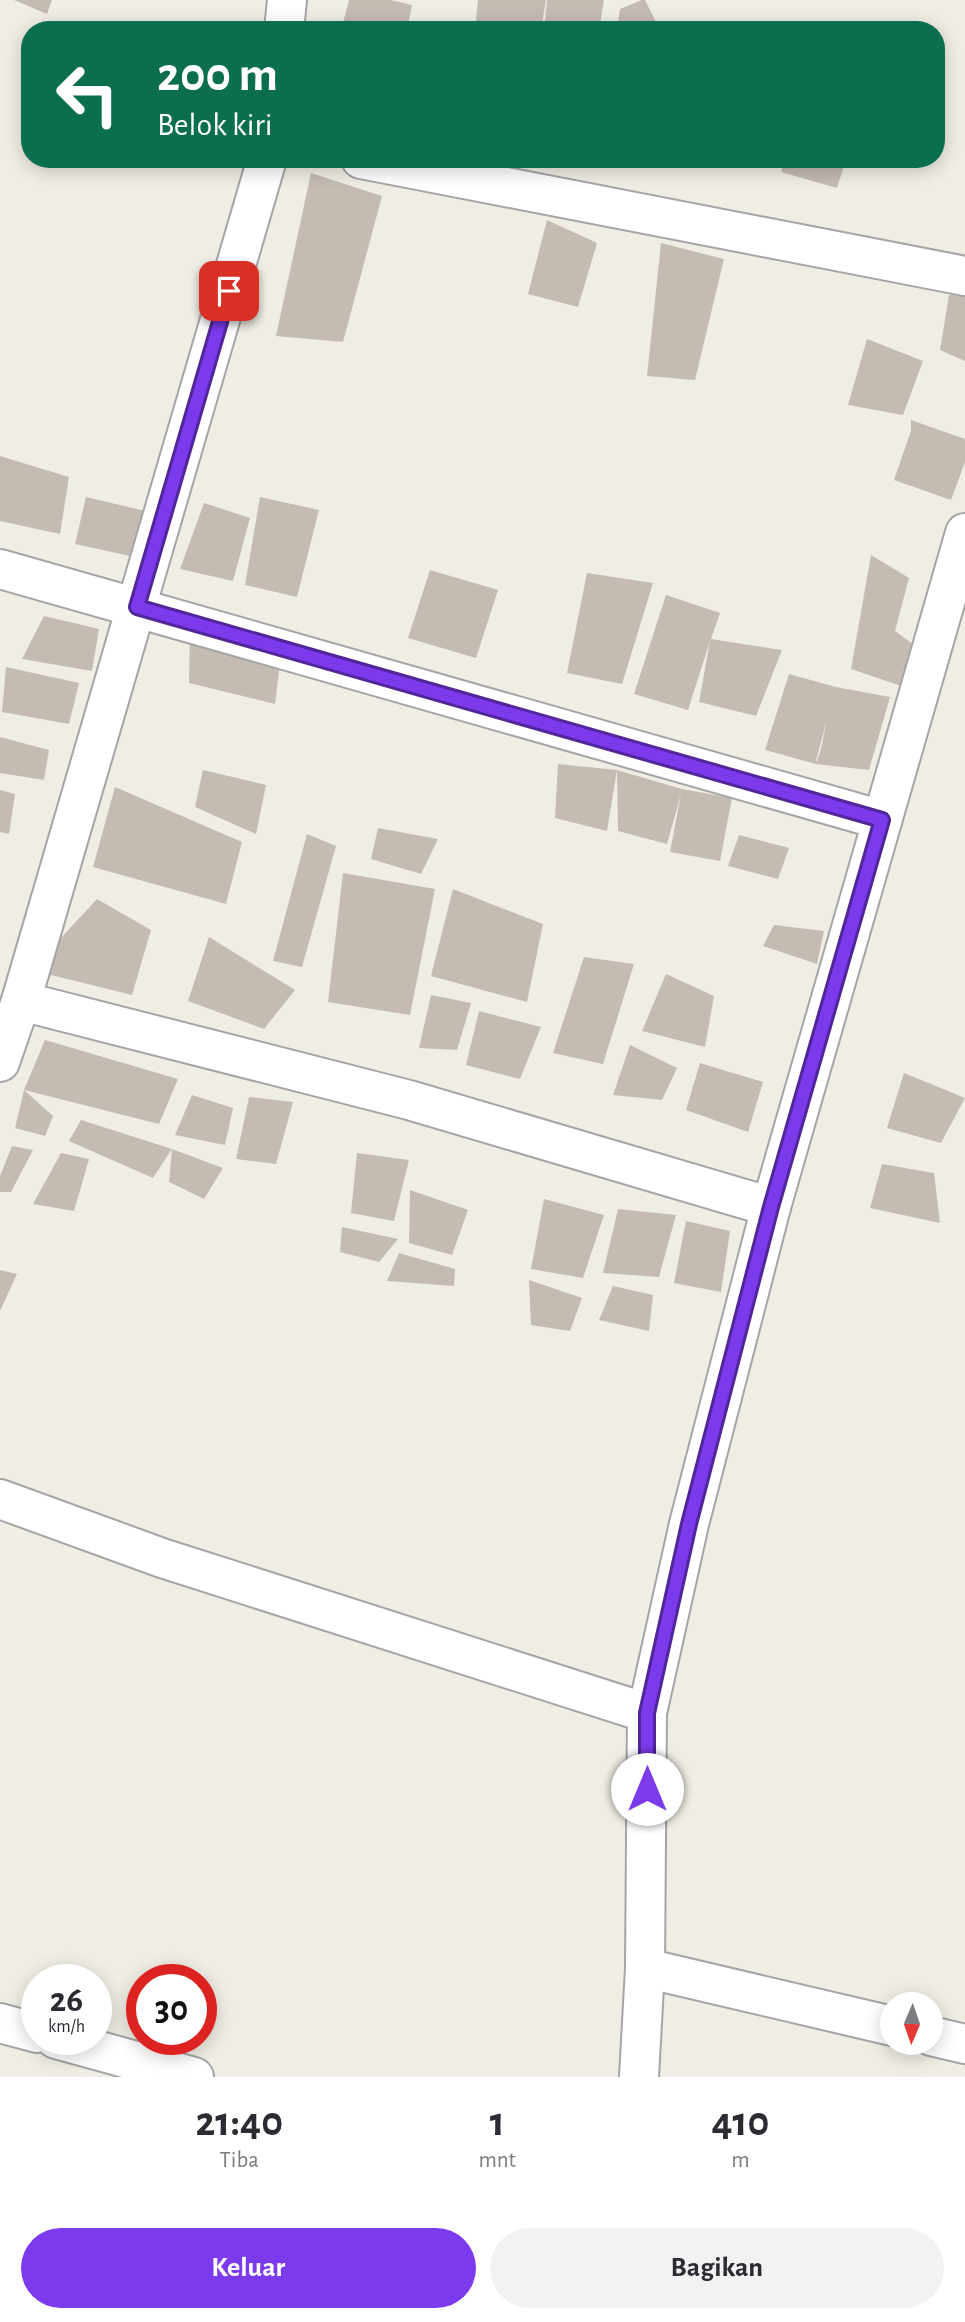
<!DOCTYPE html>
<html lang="id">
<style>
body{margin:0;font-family:"Alegreya Sans",sans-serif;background:#f2f2f3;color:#2b2b33;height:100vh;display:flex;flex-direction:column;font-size:26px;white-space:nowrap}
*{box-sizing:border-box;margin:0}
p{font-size:23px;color:#7c7c81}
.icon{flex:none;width:38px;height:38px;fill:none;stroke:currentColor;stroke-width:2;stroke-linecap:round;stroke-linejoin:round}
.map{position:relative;height:2077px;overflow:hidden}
.details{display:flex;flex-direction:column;background:#fff;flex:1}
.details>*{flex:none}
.hud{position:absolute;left:21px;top:21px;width:924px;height:147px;border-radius:28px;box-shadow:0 4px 18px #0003;background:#0b6e4f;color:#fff;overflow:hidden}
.needle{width:46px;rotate:182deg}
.buttons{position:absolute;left:880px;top:1992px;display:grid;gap:14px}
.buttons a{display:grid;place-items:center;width:63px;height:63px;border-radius:50%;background:#fff;box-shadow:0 4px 18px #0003;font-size:35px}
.speed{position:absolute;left:21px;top:1964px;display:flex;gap:14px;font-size:35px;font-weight:700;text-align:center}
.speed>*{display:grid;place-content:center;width:91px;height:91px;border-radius:50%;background:#fff;box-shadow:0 4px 18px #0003;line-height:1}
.speed small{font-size:18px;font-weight:400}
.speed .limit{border:10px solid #d22;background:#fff;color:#111}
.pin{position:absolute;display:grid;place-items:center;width:60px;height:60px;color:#fff;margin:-30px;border-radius:14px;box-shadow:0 4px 10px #0006}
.me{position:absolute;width:77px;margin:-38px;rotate:0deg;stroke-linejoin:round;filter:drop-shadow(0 0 5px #0008)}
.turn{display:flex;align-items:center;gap:24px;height:147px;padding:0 21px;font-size:32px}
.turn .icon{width:91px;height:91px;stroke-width:2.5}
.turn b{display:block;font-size:49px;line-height:60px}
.eta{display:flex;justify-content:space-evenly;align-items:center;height:119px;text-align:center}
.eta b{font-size:42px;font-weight:600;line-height:49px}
.action{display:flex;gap:14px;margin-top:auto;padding:14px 21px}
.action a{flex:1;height:80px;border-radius:42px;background:#7c3aed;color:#fff;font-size:28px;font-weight:600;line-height:80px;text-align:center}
.action a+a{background:#f2f2f3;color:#2b2b33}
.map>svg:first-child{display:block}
.building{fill:#c4bcb3;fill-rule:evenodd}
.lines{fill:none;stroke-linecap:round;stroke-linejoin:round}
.minor-casing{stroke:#a5a5a5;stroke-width:42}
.minor{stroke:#fff;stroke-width:38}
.route-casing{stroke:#51269a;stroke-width:18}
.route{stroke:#7c3aed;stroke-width:12}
</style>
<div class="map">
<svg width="965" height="2077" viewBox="0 0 965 2077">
<rect width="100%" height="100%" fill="#f0ede4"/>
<g class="building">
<path d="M14 0H52L47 14Z"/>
<path d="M349 0H391L412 5 407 30H341Z"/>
<path d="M478 0H546L541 30H475Z"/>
<path d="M547 0H604L599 30H544Z"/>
<path d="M642 0H645L660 30H617L620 9Z"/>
<path d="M785 159H846L837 188 781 172Z"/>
<path d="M311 173 382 196 343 342 276 336Z"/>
<path d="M547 220 597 243 578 307 528 294Z"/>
<path d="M661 243 724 259 695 380 647 376Z"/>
<path d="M965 294V361L940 350 949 295Z"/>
<path d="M867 339 923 361 903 415 848 405Z"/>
<path d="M911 420 965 439V462L951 500 894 480 911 431Z"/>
<path d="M0 456 69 477 60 534 0 521Z"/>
<path d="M86 497 154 513 139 558 75 544Z"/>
<path d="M260 497 319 510 297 597 245 585Z"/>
<path d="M204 503 250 518 233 581 180 569Z"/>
<path d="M871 555 909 578 895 631 921 650 910 689 851 669Z"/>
<path d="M430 570 498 590 476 658 408 638Z"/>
<path d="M587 573 653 583 622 684 567 673Z"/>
<path d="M666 595 720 613 711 639 782 650 756 716 699 702 710 641 688 710 634 694Z"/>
<path d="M44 616 99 629 92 671 22 659Z"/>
<path d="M190 633 280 663 275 704 189 683Z"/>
<path d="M6 667 79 683 69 724 2 712Z"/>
<path d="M789 674 836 687 890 697 869 770 816 764 765 750ZM827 719 821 749 817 761H816Z"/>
<path d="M0 737 49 750 44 780 0 773Z"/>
<path d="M558 764 617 770 682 789 732 798 720 861 670 852 681 794 667 844 618 831 617 770 607 831 555 818Z"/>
<path d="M203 770 266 785 256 834 195 807Z"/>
<path d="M115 787 242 842 226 904 93 867Z"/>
<path d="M0 790 15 794 9 834 0 832Z"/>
<path d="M378 828 438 839 421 874 371 859Z"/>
<path d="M307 834 336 846 302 967 273 961Z"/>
<path d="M739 835 789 848 778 879 728 866Z"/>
<path d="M343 873 435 889 410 1015 328 1002Z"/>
<path d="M453 889 543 924 527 1002 431 976Z"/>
<path d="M97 899 151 930 132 995 31 970Z"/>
<path d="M774 925 824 931 817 964 763 946Z"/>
<path d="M209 937 295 990 264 1029 188 1001Z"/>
<path d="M584 957 634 964 603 1064 553 1053Z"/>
<path d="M666 974 714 996 705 1047 642 1031Z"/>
<path d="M431 995 471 1003 457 1050 419 1048Z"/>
<path d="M479 1011 541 1027 520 1079 466 1065Z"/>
<path d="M45 1040 178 1079 159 1124 24 1090 53 1116 45 1136 15 1128 24 1090Z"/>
<path d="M630 1045 677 1068 662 1100 613 1095Z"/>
<path d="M700 1063 763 1082 748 1132 686 1110Z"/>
<path d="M904 1073 965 1098 941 1143 887 1128Z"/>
<path d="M192 1095 233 1108 225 1145 175 1135Z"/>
<path d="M249 1097 293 1102 276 1164 236 1159Z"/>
<path d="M81 1120 172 1149 153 1178 69 1141Z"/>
<path d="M12 1146 33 1150 11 1192H0V1176Z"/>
<path d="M172 1149 223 1168 204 1199 169 1182Z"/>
<path d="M61 1153 89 1159 74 1211 33 1204Z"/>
<path d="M357 1153 409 1160 394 1221 351 1213Z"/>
<path d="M882 1164 934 1173 940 1223 870 1208Z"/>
<path d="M410 1190 468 1210 452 1255 409 1243Z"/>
<path d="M544 1199 604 1215 583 1278 531 1269Z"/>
<path d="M618 1209 676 1215 659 1277 603 1273Z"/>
<path d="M686 1221 730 1231 721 1292 674 1283Z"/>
<path d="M342 1227 398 1239 379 1262 340 1252Z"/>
<path d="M399 1253 455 1269 454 1286 387 1281Z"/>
<path d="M0 1270 17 1274 0 1311Z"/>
<path d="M529 1280 582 1298 570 1331 531 1325Z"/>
<path d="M613 1286 653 1295 649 1331 599 1320Z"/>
</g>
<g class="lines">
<g class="minor-casing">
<g id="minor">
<path d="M284 30 287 0"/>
<path d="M361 159 965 276"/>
<path d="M0 569 882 820"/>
<path d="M21 1001 409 1100 771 1207"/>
<path d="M0 1062 21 1001 267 159"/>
<path d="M0 1499 162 1558 647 1713"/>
<path d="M645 1968 892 2026"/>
<path d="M0 2023 37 2033"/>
<path d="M931 2036 965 2044"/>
<path d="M56 2039 194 2077"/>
<path d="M639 2077 645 1968 647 1713 689 1524 771 1207 965 533"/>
</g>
</g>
<use href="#minor" class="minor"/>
</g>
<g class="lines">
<g class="route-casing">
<path id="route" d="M229 291 137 607 882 820 771 1207 689 1524 647 1713V1789"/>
</g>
<use href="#route" class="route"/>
</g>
</svg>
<div class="buttons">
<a><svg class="needle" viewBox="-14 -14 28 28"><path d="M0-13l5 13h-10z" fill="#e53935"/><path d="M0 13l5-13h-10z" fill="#7c7c81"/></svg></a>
</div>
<div class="speed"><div>26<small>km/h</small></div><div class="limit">30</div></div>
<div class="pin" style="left:229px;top:291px;background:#d93025"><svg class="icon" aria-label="arrive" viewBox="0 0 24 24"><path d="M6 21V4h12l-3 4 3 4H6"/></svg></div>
<svg class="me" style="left:647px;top:1789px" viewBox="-20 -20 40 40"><circle r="19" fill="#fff"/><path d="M0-13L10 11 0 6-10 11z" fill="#7c3aed"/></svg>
<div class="hud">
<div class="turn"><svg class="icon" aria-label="left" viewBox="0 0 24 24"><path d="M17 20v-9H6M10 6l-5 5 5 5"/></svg><div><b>200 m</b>Belok kiri</div></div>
</div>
</div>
<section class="details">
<div class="eta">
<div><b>21:40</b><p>Tiba</p></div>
<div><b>1</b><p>mnt</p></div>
<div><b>410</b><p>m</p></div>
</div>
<div class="action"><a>Keluar</a><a>Bagikan</a></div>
</section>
